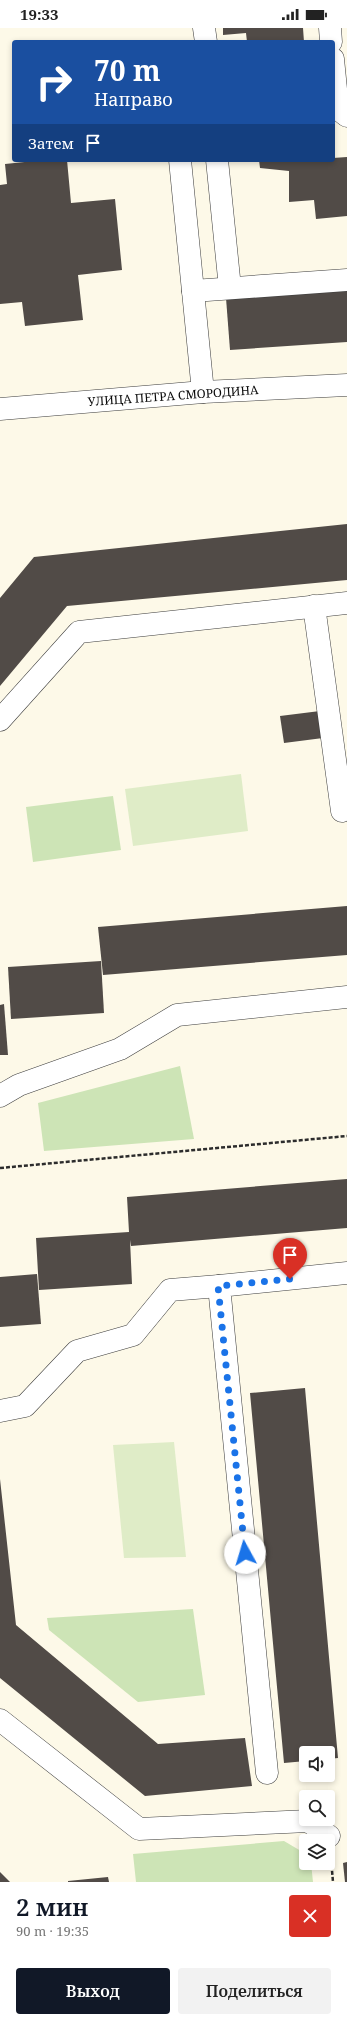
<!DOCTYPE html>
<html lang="ru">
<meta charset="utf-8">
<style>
body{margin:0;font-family:"Noto Serif",serif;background:#f2f2f2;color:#222;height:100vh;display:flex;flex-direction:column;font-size:15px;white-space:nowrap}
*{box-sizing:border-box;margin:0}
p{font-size:13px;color:#767676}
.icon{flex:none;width:22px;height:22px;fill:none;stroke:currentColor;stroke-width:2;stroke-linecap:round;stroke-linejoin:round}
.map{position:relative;height:1854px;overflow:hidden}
.details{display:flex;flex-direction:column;background:#fff;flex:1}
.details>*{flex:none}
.banner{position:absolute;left:12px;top:12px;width:323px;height:122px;border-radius:4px;box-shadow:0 2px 6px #0003;background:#1a4fa0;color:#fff;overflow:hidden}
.controls{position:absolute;left:299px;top:1718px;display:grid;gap:8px}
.controls a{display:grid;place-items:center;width:36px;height:36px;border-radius:4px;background:#fff;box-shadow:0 2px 6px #0003;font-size:20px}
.pin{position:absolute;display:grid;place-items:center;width:34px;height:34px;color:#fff;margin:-41px -17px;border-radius:50% 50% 50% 0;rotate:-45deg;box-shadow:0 0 4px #0007}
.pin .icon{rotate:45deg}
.me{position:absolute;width:44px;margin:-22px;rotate:354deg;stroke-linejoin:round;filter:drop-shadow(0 0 3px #0008)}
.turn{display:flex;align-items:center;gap:14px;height:84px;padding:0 16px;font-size:18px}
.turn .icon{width:52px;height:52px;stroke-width:2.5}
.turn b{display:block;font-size:28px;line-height:34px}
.then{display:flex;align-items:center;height:38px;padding:0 16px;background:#0003;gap:8px;font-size:15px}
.round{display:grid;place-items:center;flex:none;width:42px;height:42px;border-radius:4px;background:#f2f2f2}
.overview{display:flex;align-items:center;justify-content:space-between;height:68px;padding:0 16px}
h1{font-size:24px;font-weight:600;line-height:30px;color:#111827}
.action{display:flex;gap:8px;margin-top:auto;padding:8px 16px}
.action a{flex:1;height:46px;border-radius:4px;background:#111827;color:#fff;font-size:16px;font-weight:600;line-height:46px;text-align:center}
.action a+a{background:#f2f2f2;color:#222}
.status{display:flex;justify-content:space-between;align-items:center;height:28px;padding:0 20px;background:#fff;direction:ltr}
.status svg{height:11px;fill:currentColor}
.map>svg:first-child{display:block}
.green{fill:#cde4b6}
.pitch{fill:#dfecc7}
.building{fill:#514b47}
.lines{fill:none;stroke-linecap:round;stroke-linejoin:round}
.minor-casing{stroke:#3d3d3d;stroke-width:23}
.path{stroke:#2c2c2c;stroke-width:2.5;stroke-dasharray:4 2;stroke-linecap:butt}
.minor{stroke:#fff;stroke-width:22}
.route{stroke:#1a73e8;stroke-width:7;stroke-dasharray:0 12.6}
.labels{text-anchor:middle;stroke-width:4;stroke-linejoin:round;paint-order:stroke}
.street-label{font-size:12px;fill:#0a0a0a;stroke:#fff}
</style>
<div class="status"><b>19:33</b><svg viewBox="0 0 49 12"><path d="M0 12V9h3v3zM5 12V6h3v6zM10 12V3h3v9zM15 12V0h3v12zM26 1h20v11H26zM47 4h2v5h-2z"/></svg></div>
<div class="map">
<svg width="347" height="1854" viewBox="0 0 347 1854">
<rect width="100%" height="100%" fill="#fdf9e8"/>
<g class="green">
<path d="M113 768 121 822 33 834 26 779Z"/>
<path d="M180 1038 194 1111 44 1123 38 1075Z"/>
<path d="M193 1581 205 1667 138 1674 49 1602 47 1590Z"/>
<path d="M284 1813 306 1826V1835H311L313 1854H136L133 1826Z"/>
</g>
<g class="pitch">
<path d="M241 746 248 803 133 818 125 761Z"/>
<path d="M174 1414 186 1529 124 1530 113 1417Z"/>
</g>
<g class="building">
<path d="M223 0H303L304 14H247L246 5 223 7Z"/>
<path d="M347 129V188L316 191 314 172 289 174V143L260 140 259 132H333V130Z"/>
<path d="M44 132H67L71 175 115 171 122 242 78 247 83 292 25 298 22 274 0 276V157L7 156 5 136Z"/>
<path d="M347 262V314L230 322 226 270Z"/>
<path d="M347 496V552L67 578 0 658V570L34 529Z"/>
<path d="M320 683 323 710 284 715 280 688Z"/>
<path d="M347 878V927L103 947 98 899Z"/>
<path d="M101 933 104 985 11 991 8 939Z"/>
<path d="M4 976 8 1027H0V977Z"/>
<path d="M347 1151V1200L131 1218 130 1212 132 1256 39 1262 36 1210 129 1204 127 1169Z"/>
<path d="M37 1246 41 1296 0 1299V1249Z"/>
<path d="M305 1360 338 1730 328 1731V1725H306V1733L284 1735 250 1365Z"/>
<path d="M0 1451 16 1597 158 1716 245 1710 252 1758 145 1768 0 1650Z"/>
<path d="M347 1834V1854H345L343 1835Z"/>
<path d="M0 1844 10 1854H0Z"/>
<path d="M108 1849 109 1854H68V1853Z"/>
</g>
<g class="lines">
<g class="minor-casing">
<g id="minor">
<path d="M204 0 206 14"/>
<path d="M330 0 331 14"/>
<path d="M333 31 338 81 347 88"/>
<path d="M180 132 203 364"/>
<path d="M217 132 230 260"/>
<path d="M193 263 347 252"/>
<path d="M0 381 203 364 347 357"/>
<path d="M314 578 342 783"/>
<path d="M0 692 79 604 347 575"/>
<path d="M0 1068 19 1057 120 1021 177 987 347 969"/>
<path d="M0 1383 25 1378 77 1323 133 1307 170 1262 219 1258"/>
<path d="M0 1692 139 1801 308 1793 329 1808"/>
<path d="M267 1745 219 1258 347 1245"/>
</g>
</g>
<g class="path">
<path d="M0 1140 347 1108"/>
<path d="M331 1831 333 1854"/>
</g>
<use href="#minor" class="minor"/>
</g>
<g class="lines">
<path class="route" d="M245 1525 218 1258 290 1251"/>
</g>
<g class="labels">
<g class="street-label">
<text transform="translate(173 368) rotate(-4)" y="4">УЛИЦА ПЕТРА СМОРОДИНА</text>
</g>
</g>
</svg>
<div class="controls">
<a><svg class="icon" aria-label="sound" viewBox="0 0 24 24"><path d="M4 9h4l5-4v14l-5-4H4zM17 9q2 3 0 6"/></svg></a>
<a><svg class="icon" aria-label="search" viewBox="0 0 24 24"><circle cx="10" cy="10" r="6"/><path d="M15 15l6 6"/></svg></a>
<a><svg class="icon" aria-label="layers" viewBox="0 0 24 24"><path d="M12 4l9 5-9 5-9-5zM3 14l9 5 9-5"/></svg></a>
</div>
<div class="pin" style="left:290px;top:1251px;background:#d93025"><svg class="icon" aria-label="arrive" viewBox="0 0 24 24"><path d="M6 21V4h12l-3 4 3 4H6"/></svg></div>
<svg class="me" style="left:245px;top:1525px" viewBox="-20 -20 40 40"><circle r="19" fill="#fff"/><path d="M0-13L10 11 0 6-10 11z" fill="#1a73e8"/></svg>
<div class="banner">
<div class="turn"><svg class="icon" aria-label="right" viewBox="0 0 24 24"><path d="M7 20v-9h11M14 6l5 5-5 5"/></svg><div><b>70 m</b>Направо</div></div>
<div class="then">Затем<svg class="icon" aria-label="arrive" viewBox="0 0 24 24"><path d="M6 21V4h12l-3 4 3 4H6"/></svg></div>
</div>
</div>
<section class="details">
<div class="overview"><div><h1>2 мин</h1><p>90 m · 19:35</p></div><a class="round" style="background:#d93025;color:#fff"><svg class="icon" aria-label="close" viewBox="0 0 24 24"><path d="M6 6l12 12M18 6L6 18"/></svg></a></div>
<div class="action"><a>Выход</a><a>Поделиться</a></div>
</section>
